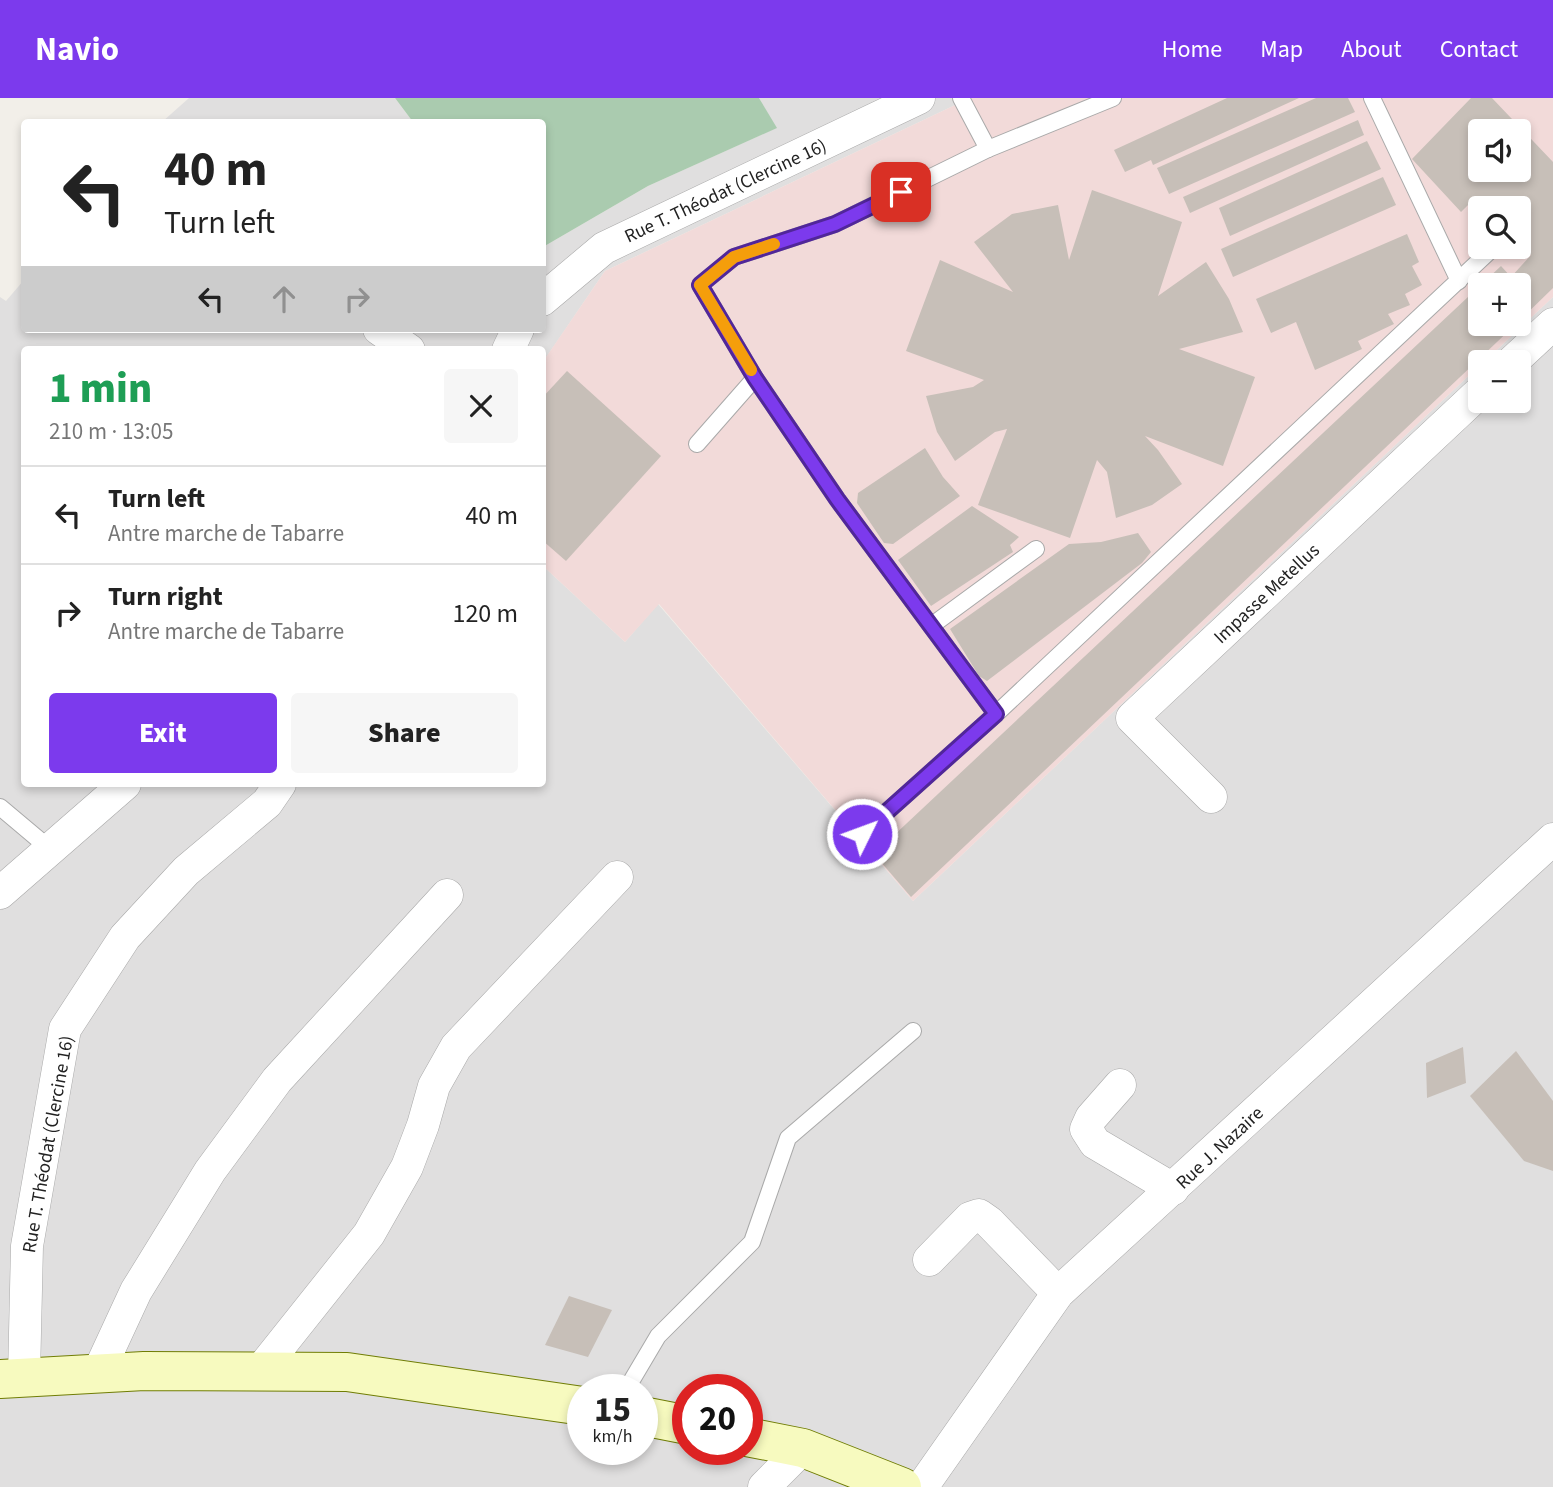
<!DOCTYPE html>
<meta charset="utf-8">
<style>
body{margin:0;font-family:"Source Sans 3",sans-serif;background:#f6f6f6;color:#222;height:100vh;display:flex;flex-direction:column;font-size:26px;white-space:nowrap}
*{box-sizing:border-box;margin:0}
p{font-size:23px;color:#767676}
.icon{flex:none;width:38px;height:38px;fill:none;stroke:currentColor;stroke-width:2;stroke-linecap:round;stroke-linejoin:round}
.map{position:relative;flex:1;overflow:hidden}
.sheet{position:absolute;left:21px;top:248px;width:525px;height:441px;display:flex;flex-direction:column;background:#fff;border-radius:7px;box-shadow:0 4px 10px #0003}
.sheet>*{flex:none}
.banner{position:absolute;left:21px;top:21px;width:525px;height:214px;border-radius:7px;box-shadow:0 4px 10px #0003;background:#fff;color:#222;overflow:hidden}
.fabs{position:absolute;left:1468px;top:21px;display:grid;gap:14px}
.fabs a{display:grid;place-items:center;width:63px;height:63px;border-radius:7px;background:#fff;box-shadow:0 4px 10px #0003;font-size:35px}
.speed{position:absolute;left:567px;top:1276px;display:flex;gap:14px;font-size:35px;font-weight:700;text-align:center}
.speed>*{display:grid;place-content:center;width:91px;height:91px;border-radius:50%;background:#fff;box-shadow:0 4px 10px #0003;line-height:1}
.speed small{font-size:18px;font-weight:400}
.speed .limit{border:10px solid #d22;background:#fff;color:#111}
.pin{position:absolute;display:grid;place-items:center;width:60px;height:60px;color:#fff;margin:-30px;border-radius:14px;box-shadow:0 4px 10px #0006}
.me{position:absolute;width:77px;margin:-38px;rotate:48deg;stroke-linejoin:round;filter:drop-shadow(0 0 5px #0008)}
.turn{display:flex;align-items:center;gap:24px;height:147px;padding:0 28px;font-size:32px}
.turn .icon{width:91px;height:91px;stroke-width:2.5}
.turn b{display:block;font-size:49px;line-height:60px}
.lanes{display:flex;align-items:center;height:66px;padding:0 28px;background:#0003;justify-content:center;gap:35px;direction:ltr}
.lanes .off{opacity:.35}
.round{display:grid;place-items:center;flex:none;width:74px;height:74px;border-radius:7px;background:#f6f6f6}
.summary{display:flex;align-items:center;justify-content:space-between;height:119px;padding:0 28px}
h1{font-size:42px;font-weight:800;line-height:52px;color:#1e9e55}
.cta{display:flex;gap:14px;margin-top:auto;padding:14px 28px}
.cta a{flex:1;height:80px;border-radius:7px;background:#7c3aed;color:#fff;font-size:28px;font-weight:800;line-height:80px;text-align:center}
.cta a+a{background:#f6f6f6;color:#222}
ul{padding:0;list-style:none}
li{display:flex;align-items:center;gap:21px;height:98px;padding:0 28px;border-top:2px solid #e0e0e0}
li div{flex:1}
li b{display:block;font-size:26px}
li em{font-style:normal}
header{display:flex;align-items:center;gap:42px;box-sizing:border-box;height:98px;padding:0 35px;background:#7c3aed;color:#fff}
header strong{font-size:33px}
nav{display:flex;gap:38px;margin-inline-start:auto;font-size:24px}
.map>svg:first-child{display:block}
.residential{fill:#e0dfdf;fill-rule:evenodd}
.commercial{fill:#f2dad9;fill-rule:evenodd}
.cemetery{fill:#aacbaf}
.building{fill:#c7bfb8;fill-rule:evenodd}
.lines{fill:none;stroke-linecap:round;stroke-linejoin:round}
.lane-casing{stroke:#a9a9a9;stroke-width:18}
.street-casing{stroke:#a9a9a9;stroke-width:33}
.secondary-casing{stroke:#707d05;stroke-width:40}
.lane{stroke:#fff;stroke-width:16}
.street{stroke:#fff;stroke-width:32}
.secondary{stroke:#f7fabf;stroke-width:38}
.route-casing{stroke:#51269a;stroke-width:18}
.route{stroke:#7c3aed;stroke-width:12}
.slow{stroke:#f59e0b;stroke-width:12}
.labels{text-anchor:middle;stroke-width:5;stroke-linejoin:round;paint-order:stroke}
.street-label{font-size:19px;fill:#222;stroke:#fff}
</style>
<header>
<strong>Navio</strong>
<nav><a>Home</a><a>Map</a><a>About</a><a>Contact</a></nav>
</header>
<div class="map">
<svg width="1553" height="1389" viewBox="0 0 1553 1389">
<rect width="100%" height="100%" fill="#f2efe9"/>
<g class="residential">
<path d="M189 0H395L413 24H162Z"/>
<path d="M759 0H970L605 173 543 264 542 252H24V686H542L543 468 625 544 658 506 913 803 1480 267V303H1519V264H1484L1553 199V1389H0V199L6 203 24 182V231H542L543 149 648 88 776 30ZM583 1292H642V1351H583ZM688 1292H747V1351H688Z"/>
</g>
<path class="commercial" d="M970 0H1553V199L1484 264H1480V267L913 803 659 506 625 544 543 468 542 265 605 173ZM1480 33H1519V72H1480ZM1480 110H1519V149H1480ZM1480 187H1519V226H1480Z"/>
<path class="cemetery" d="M395 0H759L777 30 648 88 543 149 542 24H413Z"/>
<g class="building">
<path d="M1227 0H1299L1153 67 1151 62 1125 74 1114 52Z"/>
<path d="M1316 0H1348L1355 14 1169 96 1157 70Z"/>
<path d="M1471 0H1492L1553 64V190L1519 223V187H1480V226H1516L911 799 874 756 1501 168 1511 179 1531 157 1519 145V110H1484L1474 101 1461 114 1412 61ZM1480 33H1519V72H1480Z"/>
<path d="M1358 22 1364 37 1190 115 1183 99Z"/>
<path d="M1367 43 1381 71 1230 138 1219 110Z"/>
<path d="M1383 79 1396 107 1233 179 1221 151Z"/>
<path d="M1092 92 1182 124 1158 198 1206 164 1229 201 1243 234 1179 251 1255 279 1223 368 1145 338 1158 352 1182 386 1152 407 1116 420 1107 374 1097 362 1070 440 978 407 1007 331 995 334 955 363 937 334 926 298 973 289 984 282 906 253 940 162 1013 194 974 144 1012 116 1058 107 1069 162Z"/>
<path d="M1407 136 1419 164 1412 168 1422 187 1405 196 1410 207 1388 216 1394 226 1358 243 1362 251 1315 272 1296 224 1271 235 1256 201Z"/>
<path d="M567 273 661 358 566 463 542 442V300Z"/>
<path d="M925 350 943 379 960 398 893 446 884 445 857 405 858 395Z"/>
<path d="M972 408 1019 439 1010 447 1013 454 931 508 898 462Z"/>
<path d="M1138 435 1151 454 1142 465 987 583 979 578 950 531 1069 446 1101 444Z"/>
<path d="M1463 949 1466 985 1427 1000 1426 965Z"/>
<path d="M1516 953 1553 1003V1073L1524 1063 1470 998Z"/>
<path d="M569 1198 612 1212 588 1259 545 1247Z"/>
</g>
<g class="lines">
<g class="lane-casing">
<g id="lane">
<path d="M1372 0 1459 183"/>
<path d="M988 51 1113 0"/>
<path d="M697 346 755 280"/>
<path d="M931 528 1036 451"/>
<path d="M996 616 1494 149"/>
<path d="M0 709 50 751"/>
<path d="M862 736 996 616 837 401 755 280 700 187 734 159 835 126 988 51 961 0"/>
<path d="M626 1292 658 1238 752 1144 788 1040 913 933"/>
</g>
</g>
<g class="street-casing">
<g id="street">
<path d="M542 202 604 150 919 0"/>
<path d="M379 231 409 252"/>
<path d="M508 252 518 231"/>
<path d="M1512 264 1553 226"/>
<path d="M1211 699 1132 620 1480 294"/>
<path d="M0 795 125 686"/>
<path d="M1120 987 1091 1020 1086 1031 1095 1045 1173 1091"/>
<path d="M929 1162 970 1120 979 1117 989 1124 1058 1195"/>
<path d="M260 1273 369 1136 407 1069 423 1027 434 988 456 949 617 779"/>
<path d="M98 1275 136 1193 210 1073 277 982 447 797"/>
<path d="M24 1278 27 1148 65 931 125 839 186 773 267 705 280 686"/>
<path d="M764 1389 803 1350"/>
<path d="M922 1389 1058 1195 1553 741"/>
</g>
</g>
<g class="secondary-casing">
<g id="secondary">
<path d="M0 1281 144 1273 347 1274 583 1308"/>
<path d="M642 1318 688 1327"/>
<path d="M747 1339 803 1350 902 1389"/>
</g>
</g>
<use href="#lane" class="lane"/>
<use href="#street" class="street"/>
<use href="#secondary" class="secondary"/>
</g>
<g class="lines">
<g class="route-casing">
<path id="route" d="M862 736 996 616 837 401 755 280 700 187 734 159 835 126 901 94"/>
</g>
<use href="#route" class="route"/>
<path class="slow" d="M751 272 700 187 734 159 774 146"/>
</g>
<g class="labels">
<g class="street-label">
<text transform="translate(725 92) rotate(-25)" y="7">Rue T. Théodat (Clercine 16)</text>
<text transform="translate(1266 495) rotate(-43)" y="7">Impasse Metellus</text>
<text transform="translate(47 1046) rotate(-80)" y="7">Rue T. Théodat (Clercine 16)</text>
<text transform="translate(1219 1049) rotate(-43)" y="7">Rue J. Nazaire</text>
</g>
</g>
</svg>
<div class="fabs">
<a><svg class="icon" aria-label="sound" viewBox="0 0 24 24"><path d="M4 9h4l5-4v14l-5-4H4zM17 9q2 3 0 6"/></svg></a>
<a><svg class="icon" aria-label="search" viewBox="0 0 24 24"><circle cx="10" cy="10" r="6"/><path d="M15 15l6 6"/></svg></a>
<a>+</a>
<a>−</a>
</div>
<div class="speed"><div>15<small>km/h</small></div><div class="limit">20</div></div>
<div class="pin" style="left:901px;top:94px;background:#d93025"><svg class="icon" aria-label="arrive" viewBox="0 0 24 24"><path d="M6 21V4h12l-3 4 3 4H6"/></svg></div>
<svg class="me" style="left:862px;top:736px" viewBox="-20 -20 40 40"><circle r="17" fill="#7c3aed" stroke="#fff" stroke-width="3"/><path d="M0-11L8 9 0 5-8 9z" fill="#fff"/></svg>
<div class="banner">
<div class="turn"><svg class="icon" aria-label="left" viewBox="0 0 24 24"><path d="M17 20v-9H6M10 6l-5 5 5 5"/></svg><div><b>40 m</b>Turn left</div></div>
<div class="lanes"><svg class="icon" aria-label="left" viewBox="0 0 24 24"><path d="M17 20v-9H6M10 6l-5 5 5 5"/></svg><svg class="icon off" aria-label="ahead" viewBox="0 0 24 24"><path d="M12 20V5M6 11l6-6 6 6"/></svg><svg class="icon off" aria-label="right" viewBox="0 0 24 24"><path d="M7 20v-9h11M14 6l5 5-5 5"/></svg></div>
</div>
<section class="sheet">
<div class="summary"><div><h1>1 min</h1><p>210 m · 13:05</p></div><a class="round"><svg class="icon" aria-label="close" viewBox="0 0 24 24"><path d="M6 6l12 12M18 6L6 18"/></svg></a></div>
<ul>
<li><svg class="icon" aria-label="left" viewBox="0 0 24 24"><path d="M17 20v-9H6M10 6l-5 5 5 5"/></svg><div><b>Turn left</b><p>Antre marche de Tabarre</p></div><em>40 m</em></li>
<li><svg class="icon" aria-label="right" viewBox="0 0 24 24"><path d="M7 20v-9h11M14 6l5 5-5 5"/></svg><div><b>Turn right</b><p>Antre marche de Tabarre</p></div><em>120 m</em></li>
</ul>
<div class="cta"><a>Exit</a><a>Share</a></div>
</section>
</div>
